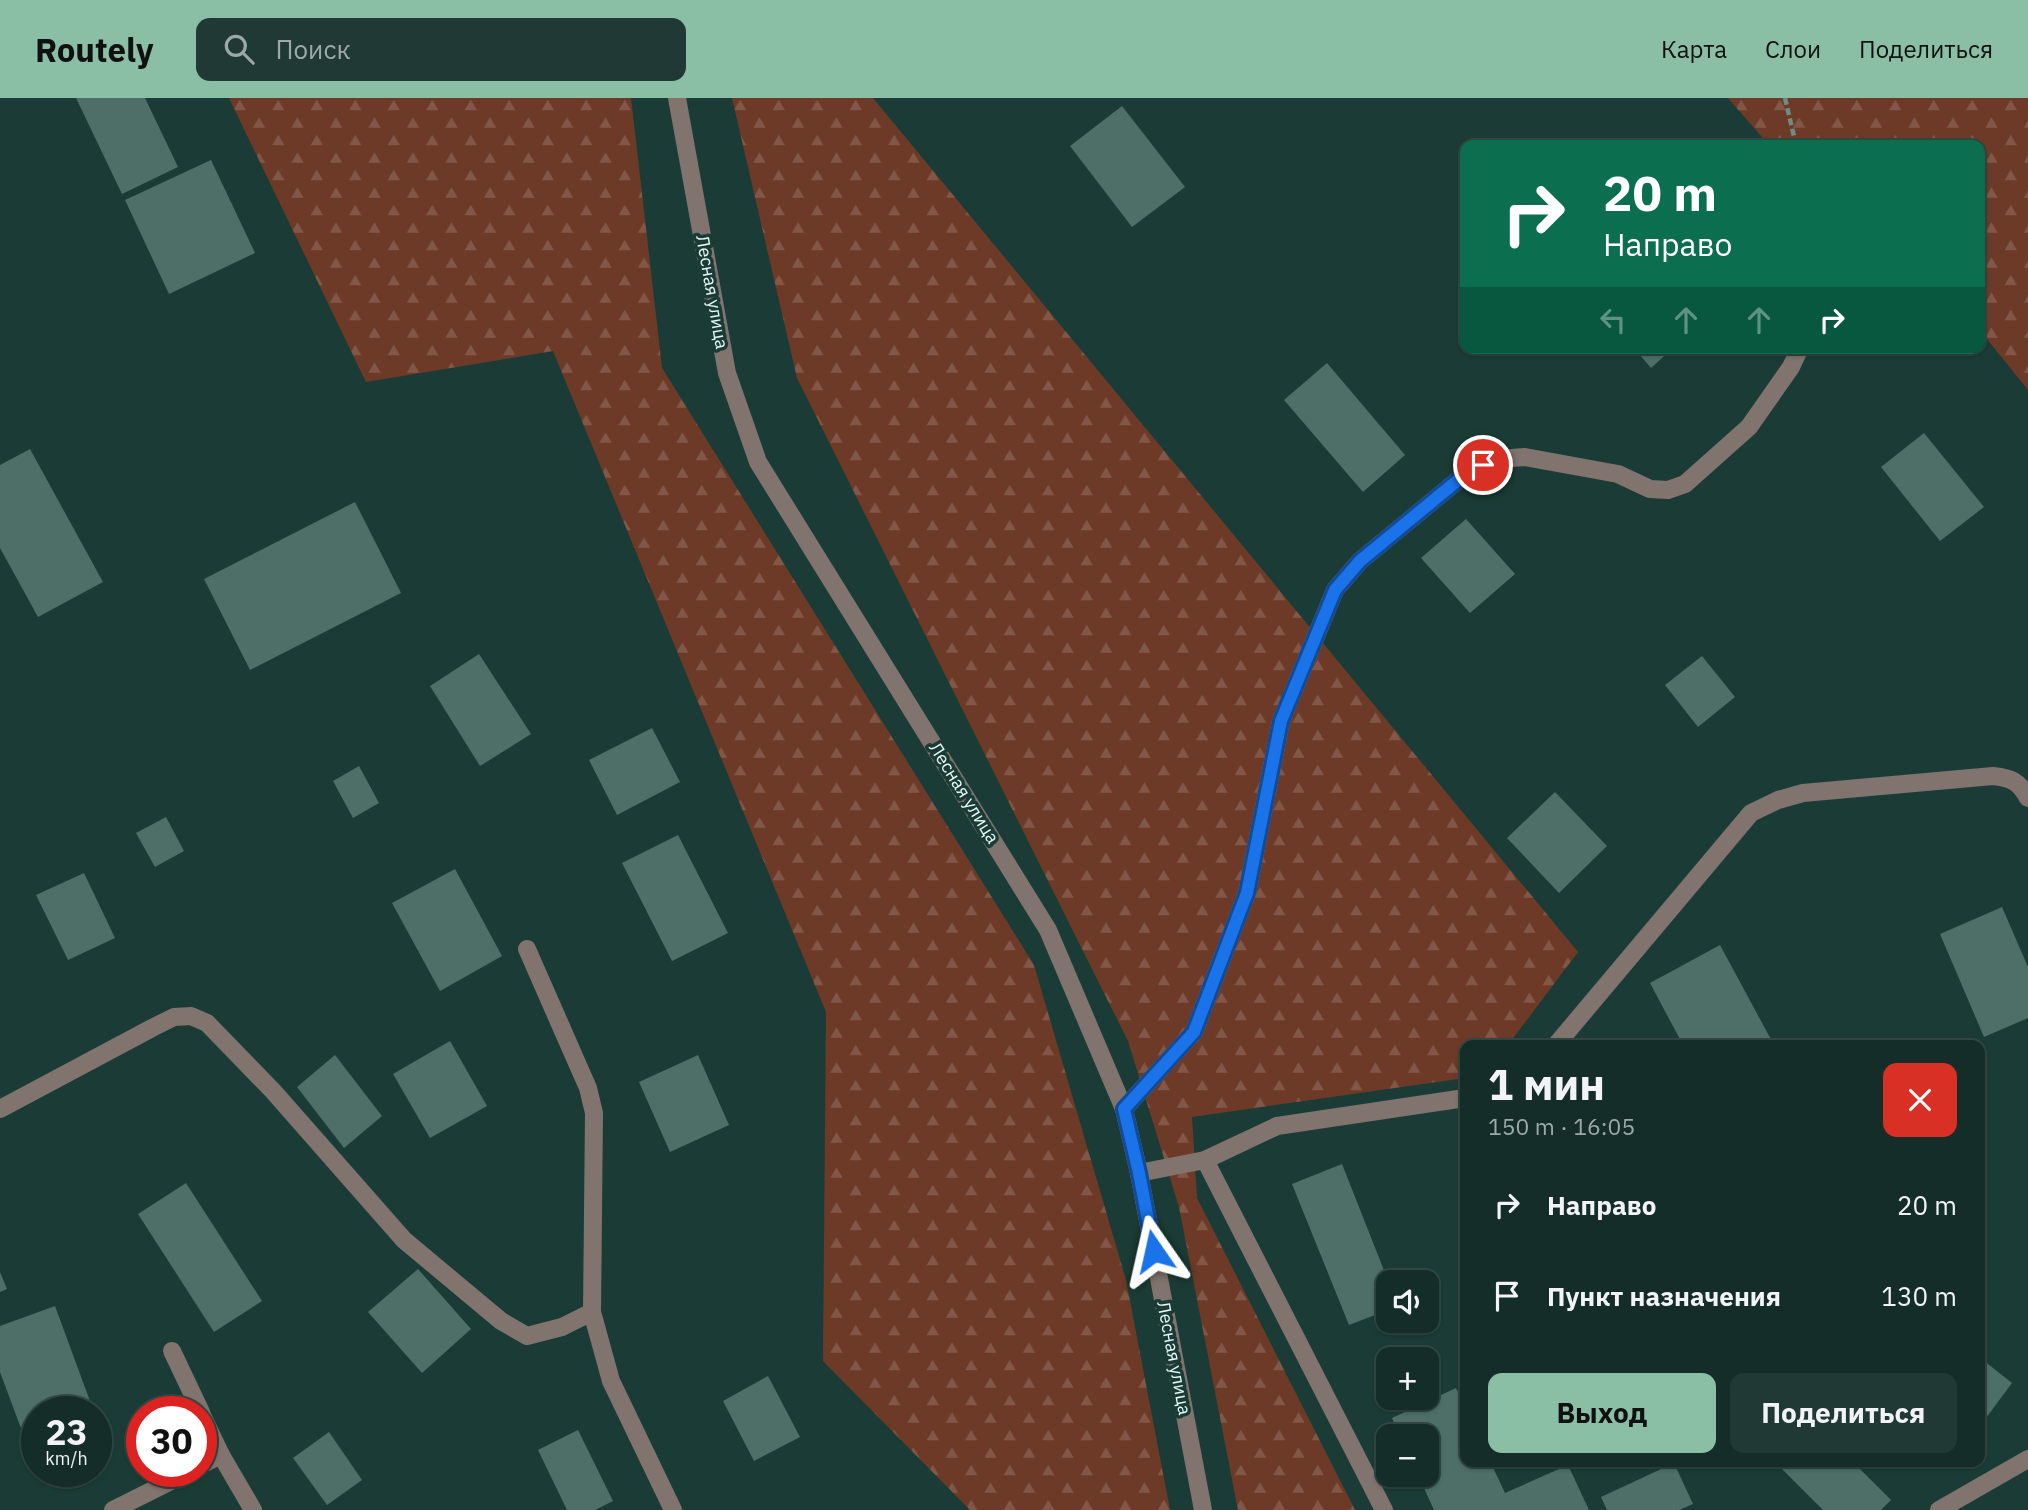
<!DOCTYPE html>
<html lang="ru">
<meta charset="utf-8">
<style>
body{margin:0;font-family:"IBM Plex Sans",sans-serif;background:#213934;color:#f1f3f6;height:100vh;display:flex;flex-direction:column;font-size:26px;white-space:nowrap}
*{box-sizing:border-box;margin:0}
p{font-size:23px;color:#9da8a8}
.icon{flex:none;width:38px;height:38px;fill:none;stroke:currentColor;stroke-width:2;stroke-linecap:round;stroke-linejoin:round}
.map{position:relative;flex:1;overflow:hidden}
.side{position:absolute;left:1460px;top:942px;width:525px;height:427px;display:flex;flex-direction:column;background:#142d28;border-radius:14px;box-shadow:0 2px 5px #0004,0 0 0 2px #334945}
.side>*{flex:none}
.top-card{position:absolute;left:1460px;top:42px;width:525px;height:214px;border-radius:14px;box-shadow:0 2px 5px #0004,0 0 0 2px #334945;background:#0b6e4f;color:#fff;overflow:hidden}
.buttons{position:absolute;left:1376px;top:1172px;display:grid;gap:14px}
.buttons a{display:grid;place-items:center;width:63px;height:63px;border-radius:14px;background:#142d28;box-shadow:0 2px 5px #0004,0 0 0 2px #334945;font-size:35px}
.speed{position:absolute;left:21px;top:1298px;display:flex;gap:14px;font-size:35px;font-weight:700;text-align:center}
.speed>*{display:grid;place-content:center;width:91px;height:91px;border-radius:50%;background:#142d28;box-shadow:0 2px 5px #0004,0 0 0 2px #334945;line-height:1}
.speed small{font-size:18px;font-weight:400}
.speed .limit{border:10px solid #d22;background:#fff;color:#111}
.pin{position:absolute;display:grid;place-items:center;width:60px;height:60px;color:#fff;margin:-30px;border:4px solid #fff;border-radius:50%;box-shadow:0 2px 7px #0007}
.me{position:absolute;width:77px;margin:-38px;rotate:349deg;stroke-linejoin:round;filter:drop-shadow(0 0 5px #0008)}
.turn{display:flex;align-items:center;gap:24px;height:147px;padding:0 28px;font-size:32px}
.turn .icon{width:91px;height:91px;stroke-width:2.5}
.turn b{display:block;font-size:49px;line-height:60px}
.lanes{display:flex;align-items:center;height:66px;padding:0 28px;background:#0003;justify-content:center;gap:35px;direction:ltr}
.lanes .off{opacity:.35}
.round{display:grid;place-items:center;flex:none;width:74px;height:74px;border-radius:14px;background:#213934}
.overview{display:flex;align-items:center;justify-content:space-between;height:119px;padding:0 28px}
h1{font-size:42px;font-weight:700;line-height:52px}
.button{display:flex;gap:14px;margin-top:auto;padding:14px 28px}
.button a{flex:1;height:80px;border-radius:14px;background:#8abfa5;color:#111;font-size:28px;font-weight:700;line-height:80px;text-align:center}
.button a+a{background:#213934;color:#f1f3f6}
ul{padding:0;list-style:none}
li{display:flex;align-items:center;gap:21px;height:91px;padding:0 28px}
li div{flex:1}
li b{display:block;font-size:26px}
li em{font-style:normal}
header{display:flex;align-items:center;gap:42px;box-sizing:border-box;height:98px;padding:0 35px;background:#8abfa5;color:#111}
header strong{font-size:33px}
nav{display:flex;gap:38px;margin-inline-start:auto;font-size:24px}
.search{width:490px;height:63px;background:#213934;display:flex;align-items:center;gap:18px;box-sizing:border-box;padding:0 24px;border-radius:14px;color:#9da8a8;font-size:26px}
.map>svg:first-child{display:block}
.forest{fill:url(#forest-firs)}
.building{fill:#4d6f67}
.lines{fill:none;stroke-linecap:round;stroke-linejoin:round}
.path{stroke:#708b86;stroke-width:4.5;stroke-dasharray:7 3.5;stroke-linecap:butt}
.service{stroke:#81736e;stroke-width:18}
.minor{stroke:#81736e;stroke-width:18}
.route-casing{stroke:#114b97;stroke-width:18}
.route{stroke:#1a73e8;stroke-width:12}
.labels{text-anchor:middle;stroke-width:7;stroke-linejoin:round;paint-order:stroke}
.street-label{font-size:18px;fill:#e7faf5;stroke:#1b3c36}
</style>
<header>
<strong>Routely</strong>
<div class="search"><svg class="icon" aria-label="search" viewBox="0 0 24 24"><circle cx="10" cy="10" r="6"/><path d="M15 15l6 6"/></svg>Поиск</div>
<nav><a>Карта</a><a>Слои</a><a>Поделиться</a></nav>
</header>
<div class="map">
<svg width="2028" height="1412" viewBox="0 0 2028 1412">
<defs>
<pattern id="forest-firs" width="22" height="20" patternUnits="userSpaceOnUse" patternTransform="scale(1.75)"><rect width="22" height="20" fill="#6d3a27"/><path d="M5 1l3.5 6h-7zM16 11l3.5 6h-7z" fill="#825747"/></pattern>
</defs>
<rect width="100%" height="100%" fill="#1b3c36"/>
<g class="forest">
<path d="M229 0H631L662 270 1034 867 1126 1182 1170 1412H970L823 1263 826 914 553 253 366 284Z"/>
<path d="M732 0H873L1578 854 1508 947H1465V980L1192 1019 1197 1100 1355 1412H1238L1179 1109 1128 943 797 280Z"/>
<path d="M1728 0H2028V292L1979 231V47H1769Z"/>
</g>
<g class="building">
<path d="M76 0H145L178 69 122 96Z"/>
<path d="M1122 8 1185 89 1132 129 1070 48Z"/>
<path d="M211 62 255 155 169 196 125 102Z"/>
<path d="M1634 250H1673L1651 270Z"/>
<path d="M1327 265 1405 357 1363 394 1284 302Z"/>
<path d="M1924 335 1984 409 1940 443 1881 369Z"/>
<path d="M30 351 103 484 38 519 0 450V367Z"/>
<path d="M355 404 401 495 250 572 204 481Z"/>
<path d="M1466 421 1515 476 1470 515 1421 460Z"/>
<path d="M479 556 531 636 480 668 430 588Z"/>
<path d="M1702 558 1735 599 1698 629 1665 587Z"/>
<path d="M652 630 680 684 617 717 589 662Z"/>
<path d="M359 668 379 705 353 720 333 683Z"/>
<path d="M1555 694 1607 748 1559 795 1507 740Z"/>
<path d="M166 719 184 753 155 769 136 735Z"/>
<path d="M678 737 728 835 672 863 622 765Z"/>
<path d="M455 771 502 858 440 893 392 805Z"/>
<path d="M84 775 115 840 68 862 36 797Z"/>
<path d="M2002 809 2028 869V920L1984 939 1940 836Z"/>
<path d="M1720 847 1774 947H1683L1650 885Z"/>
<path d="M450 943 487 1008 430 1040 393 976Z"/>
<path d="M335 957 382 1018 344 1050 297 989Z"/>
<path d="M698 957 729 1027 670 1054 639 984Z"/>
<path d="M1342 1066 1389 1185H1388V1212L1349 1227 1292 1086Z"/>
<path d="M186 1085 262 1203 214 1234 138 1116Z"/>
<path d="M418 1171 471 1231 422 1275 368 1214Z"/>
<path d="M0 1174 7 1191 0 1194Z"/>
<path d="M55 1208 94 1314H37V1367L35 1368 0 1274V1228Z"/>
<path d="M1979 1259 2012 1285 1986 1320 1979 1315Z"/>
<path d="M768 1278 800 1339 754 1363 723 1303Z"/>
<path d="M1456 1290 1465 1309V1363H1490L1505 1395 1568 1367 1589 1412H1434L1418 1377H1426V1339H1400L1392 1320Z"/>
<path d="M96 1322 104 1342 96 1345Z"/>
<path d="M578 1332 613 1403 595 1412H567L538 1352Z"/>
<path d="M329 1334 362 1382 327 1407 293 1360Z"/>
<path d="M1774 1363H1852L1891 1402 1881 1412H1823Z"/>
<path d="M1674 1365 1693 1406 1679 1412H1607L1601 1399Z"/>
</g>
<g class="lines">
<path class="path" d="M1785 0 1796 47"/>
<g class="service">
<path d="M201 1367 221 1357"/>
<path d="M113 1412 189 1374"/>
</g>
<g class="minor">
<path d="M677 0 727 275 758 364 1048 832 1124 1011 1139 1075 1203 1412"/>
<path d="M527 851 588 990 594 1015 592 1214 611 1283 673 1412"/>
<path d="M1556 947 1751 715 1778 702 1803 695 1993 678C2011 680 2019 683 2028 700"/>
<path d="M0 1011 152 930 174 919 191 918 207 925 273 993 404 1142 501 1223 527 1238 562 1229 592 1214"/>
<path d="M1124 1011 1194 934 1247 795 1281 623 1335 492 1360 463 1469 373 1498 361 1525 359 1618 376 1650 391 1668 392 1685 386 1749 329 1791 269 1800 250"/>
<path d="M1205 1062 1384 1412"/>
<path d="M1139 1075 1205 1062 1277 1028 1465 1000"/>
<path d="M172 1253 201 1314"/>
<path d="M201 1315 221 1357 253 1412"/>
<path d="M1939 1412 2028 1361"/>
</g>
</g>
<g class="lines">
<g class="route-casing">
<path id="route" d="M1154 1153 1139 1075 1124 1011 1194 934 1247 795 1281 623 1335 492 1360 463 1469 373 1483 367"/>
</g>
<use href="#route" class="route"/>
</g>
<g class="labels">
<g class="street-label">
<text transform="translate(712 194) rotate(80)" y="6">Лесная улица</text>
<text transform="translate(964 695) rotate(58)" y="6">Лесная улица</text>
<text transform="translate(1174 1260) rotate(79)" y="6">Лесная улица</text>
</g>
</g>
</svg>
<div class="buttons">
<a><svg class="icon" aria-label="sound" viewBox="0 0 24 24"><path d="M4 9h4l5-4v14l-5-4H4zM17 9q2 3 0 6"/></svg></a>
<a>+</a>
<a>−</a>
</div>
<div class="speed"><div>23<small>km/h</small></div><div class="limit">30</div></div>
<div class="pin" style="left:1483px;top:367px;background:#d93025"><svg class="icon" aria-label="arrive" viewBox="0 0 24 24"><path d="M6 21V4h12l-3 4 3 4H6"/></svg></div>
<svg class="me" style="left:1154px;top:1153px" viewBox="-20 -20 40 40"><path d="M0-17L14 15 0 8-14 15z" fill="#1a73e8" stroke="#fff" stroke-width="4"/></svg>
<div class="top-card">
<div class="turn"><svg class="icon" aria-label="right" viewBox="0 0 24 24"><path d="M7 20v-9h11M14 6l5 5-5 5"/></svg><div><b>20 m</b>Направо</div></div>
<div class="lanes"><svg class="icon off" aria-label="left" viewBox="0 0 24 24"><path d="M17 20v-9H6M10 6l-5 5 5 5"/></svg><svg class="icon off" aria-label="ahead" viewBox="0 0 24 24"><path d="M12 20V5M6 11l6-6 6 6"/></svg><svg class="icon off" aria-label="ahead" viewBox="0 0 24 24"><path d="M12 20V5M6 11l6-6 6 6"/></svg><svg class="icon" aria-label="right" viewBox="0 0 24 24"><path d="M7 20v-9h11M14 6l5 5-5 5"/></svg></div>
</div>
<section class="side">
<div class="overview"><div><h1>1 мин</h1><p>150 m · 16:05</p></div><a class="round" style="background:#d93025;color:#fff"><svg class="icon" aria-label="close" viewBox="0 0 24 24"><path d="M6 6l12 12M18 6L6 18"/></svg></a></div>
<ul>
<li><svg class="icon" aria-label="right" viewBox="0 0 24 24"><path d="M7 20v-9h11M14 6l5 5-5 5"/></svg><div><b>Направо</b></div><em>20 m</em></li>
<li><svg class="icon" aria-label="arrive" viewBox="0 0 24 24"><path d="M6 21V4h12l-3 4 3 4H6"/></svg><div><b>Пункт назначения</b></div><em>130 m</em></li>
</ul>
<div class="button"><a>Выход</a><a>Поделиться</a></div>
</section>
</div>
